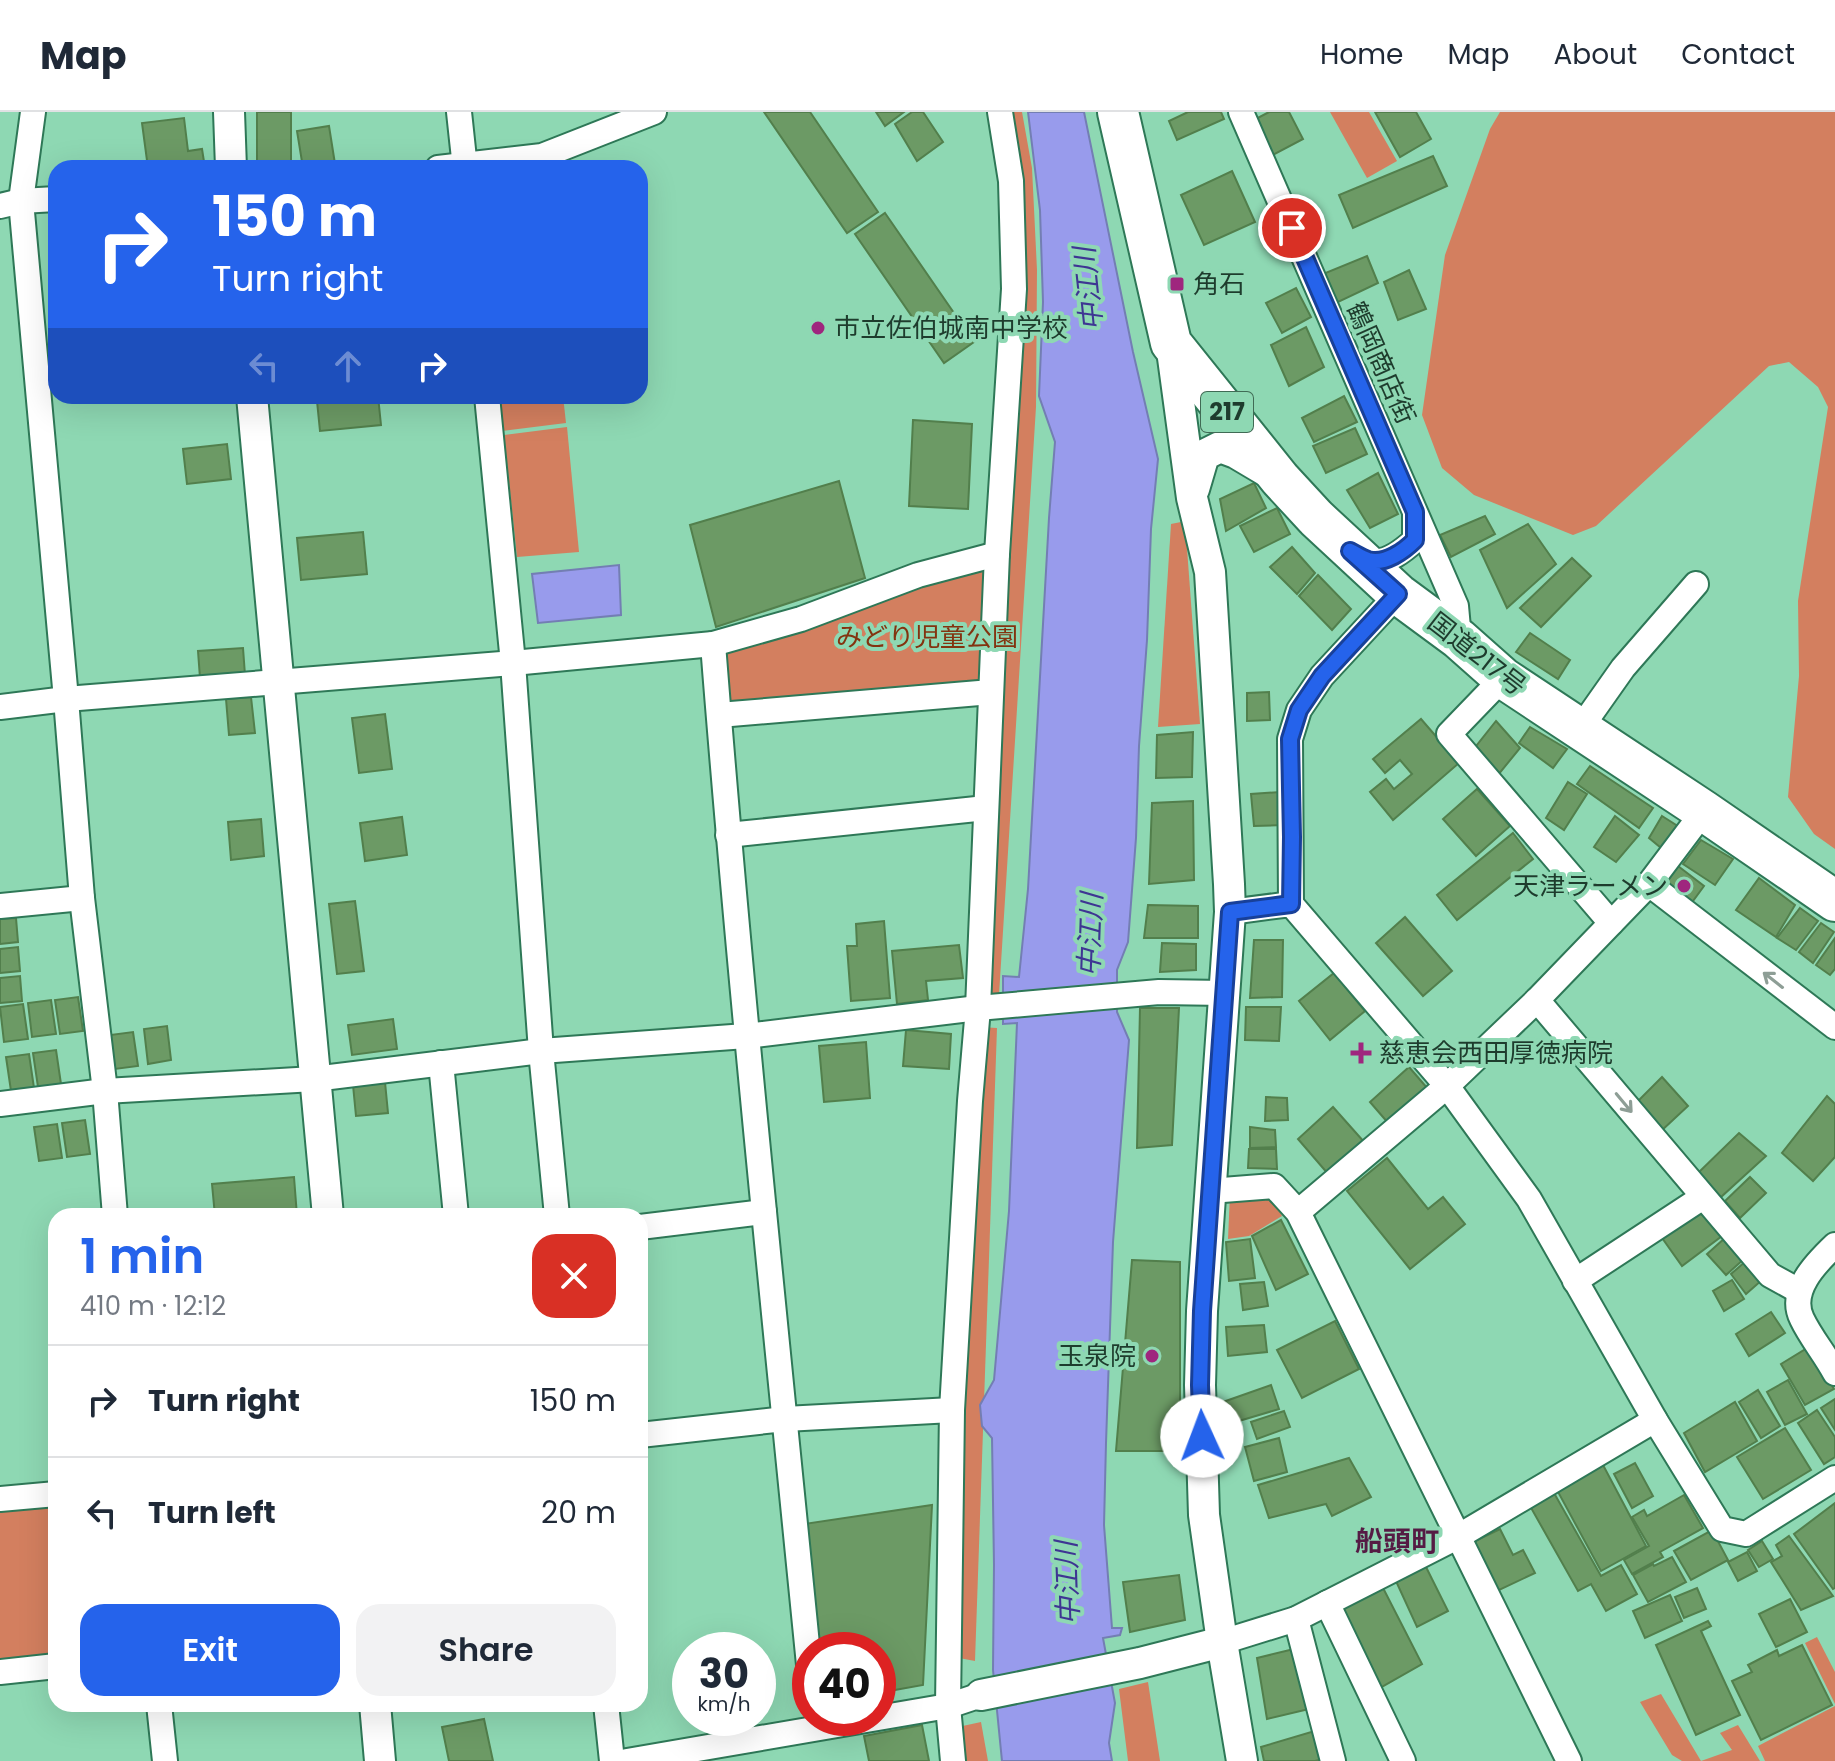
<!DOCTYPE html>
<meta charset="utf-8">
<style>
body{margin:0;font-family:Poppins,"Noto Sans JP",sans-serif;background:#f2f2f3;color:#1f2937;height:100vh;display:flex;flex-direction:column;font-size:30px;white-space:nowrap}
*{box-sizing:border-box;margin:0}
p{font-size:26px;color:#747a83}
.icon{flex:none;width:44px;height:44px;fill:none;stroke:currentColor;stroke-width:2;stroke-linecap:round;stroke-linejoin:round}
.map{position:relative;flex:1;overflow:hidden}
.drawer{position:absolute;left:48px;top:1096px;width:600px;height:504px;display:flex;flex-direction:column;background:#fff;border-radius:24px;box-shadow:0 8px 32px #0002}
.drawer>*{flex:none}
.guide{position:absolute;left:48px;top:48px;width:600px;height:244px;border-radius:24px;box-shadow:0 8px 32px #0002;background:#2563eb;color:#fff;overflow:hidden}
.speed{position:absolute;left:672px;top:1520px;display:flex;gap:16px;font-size:40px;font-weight:700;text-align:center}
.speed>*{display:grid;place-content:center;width:104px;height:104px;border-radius:50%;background:#fff;box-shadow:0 8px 32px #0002;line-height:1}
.speed small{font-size:20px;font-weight:400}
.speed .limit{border:12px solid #d22;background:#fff;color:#111}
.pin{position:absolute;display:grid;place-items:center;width:68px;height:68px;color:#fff;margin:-34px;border:4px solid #fff;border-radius:50%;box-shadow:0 2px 8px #0007}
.me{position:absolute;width:88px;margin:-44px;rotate:358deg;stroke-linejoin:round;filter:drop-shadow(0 0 6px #0008)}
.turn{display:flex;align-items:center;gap:28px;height:168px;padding:0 32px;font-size:36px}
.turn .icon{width:104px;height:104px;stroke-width:2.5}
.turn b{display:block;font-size:56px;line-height:68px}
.lanes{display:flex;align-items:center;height:76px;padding:0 32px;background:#0003;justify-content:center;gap:40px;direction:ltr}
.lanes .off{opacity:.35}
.round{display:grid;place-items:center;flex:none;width:84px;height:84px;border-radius:24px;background:#f2f2f3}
.summary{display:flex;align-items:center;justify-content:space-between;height:136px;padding:0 32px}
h1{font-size:48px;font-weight:600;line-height:60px;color:#2563eb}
.primary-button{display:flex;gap:16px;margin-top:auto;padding:16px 32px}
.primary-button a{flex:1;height:92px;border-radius:24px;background:#2563eb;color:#fff;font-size:32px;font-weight:600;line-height:92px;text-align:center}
.primary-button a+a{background:#f2f2f3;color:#1f2937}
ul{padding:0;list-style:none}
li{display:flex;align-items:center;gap:24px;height:112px;padding:0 32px;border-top:2px solid #e0e1e3}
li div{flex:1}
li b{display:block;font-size:30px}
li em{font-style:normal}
header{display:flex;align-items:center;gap:48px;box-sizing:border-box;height:112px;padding:0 40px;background:#fff;border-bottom:2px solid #e0e1e3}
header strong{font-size:38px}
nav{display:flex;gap:44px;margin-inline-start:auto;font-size:28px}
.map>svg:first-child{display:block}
.green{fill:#d37f5f}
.water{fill:#989bec;stroke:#737eb3;stroke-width:2}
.building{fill:#6c9a65;stroke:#527f4c;stroke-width:2}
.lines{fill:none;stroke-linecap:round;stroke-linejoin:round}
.minor-casing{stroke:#2e7857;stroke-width:28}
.tertiary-casing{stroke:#2e7857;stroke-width:34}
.trunk-casing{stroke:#2e7857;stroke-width:44}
.minor{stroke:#fff;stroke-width:24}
.tertiary{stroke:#fff;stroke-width:30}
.trunk{stroke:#fff;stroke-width:40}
.oneway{stroke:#8e9e96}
.route-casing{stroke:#184099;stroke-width:20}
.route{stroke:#2563eb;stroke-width:14}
.poi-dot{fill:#9f267e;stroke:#8ed8b3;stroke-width:3}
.labels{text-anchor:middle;stroke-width:8;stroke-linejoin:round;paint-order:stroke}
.shield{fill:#8ed8b3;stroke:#406b55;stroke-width:2}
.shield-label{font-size:24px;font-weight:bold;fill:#1e3c2d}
.poi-label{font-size:26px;fill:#1e3c2d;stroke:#8ed8b3;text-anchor:start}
.street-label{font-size:26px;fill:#1e3c2d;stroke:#8ed8b3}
.park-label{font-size:26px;fill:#833310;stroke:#8ed8b3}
.water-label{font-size:28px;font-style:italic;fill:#3e3593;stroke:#8ed8b3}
.neighbourhood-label{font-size:28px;font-weight:bold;fill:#551b44;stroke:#8ed8b3}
</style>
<header>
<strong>Map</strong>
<nav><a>Home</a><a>Map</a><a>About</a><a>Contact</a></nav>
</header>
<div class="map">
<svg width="1835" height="1649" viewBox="0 0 1835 1649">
<rect width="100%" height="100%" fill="#8ed8b3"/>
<g class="green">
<path d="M1005 0H1022L1032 56 1037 158 1036 295 999 883 980 882 1020 180Z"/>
<path d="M1330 0H1369L1397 49 1367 66Z"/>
<path d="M1500 0H1835V737L1814 722 1788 685 1799 564 1798 489 1828 295 1818 275 1789 250 1769 254 1596 414 1573 423 1474 383 1442 356 1422 303 1445 143 1490 17Z"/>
<path d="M499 284H563L566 311 502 319Z"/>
<path d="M567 315 579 440 517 445 504 323Z"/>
<path d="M1181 410 1186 423 1200 612 1158 615 1171 412Z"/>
<path d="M990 451 984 577 722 598 717 535Z"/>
<path d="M980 915 997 916 975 1549 959 1546 955 1517Z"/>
<path d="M1230 1082 1273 1087 1282 1104 1249 1124 1228 1127Z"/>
<path d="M56 1389V1548L0 1555V1394Z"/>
<path d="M1817 1525 1835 1560V1592L1805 1531Z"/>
<path d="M1148 1570 1160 1649H1128L1119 1577Z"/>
<path d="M1661 1582 1701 1649 1732 1638 1720 1621 1738 1613 1760 1649H1682L1672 1643 1640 1590Z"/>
<path d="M1835 1594V1649H1765L1758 1634Z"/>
<path d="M981 1610 988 1649H963L958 1615Z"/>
</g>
<g class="water">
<path d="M1028 0H1084L1133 240 1158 347 1151 417 1147 528 1139 634 1136 726 1128 830 1117 858V900L1129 928 1113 1130 1106 1331 1104 1413 1112 1516H1122L1120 1523 1103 1526 1115 1591 1109 1631 1112 1649H1002L993 1558 994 1453 992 1326 982 1314 980 1293 994 1268 1009 1099 1017 911 1003 912V864L1019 865 1028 777 1049 406 1055 330 1039 284 1043 190 1040 98Z"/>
<path d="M619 453 621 503 538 511 532 462Z"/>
</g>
<g class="building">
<rect x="257" y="0" width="34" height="56"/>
<path d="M764 0H810L878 100 847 121Z"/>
<path d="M876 0H904L885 14Z"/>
<path d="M912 0H923L943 30 917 49 895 12Z"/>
<path d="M1188 0H1221L1224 7 1177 28 1169 9Z"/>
<path d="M1269 0H1289L1303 27 1271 44 1252 9Z"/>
<path d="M1375 0H1416L1431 27 1400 45Z"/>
<path d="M184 6 188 39 202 37 205 56H148L142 11Z"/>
<path d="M329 14 335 52 303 56 297 19Z"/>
<path d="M1433 44 1447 74 1353 116 1339 83Z"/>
<path d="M1232 59 1255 110 1204 133 1181 83Z"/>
<path d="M885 101 974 230 944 251 855 122Z"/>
<path d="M1367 144 1378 171 1336 191 1323 162Z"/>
<path d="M1409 158 1426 197 1398 208 1384 170Z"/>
<path d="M1296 176 1311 205 1282 221 1266 191Z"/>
<path d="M1306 215 1324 255 1289 274 1271 233Z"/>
<path d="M367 284H378L381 313 320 319 317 289Z"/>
<path d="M1344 284 1357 310 1314 330 1302 306Z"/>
<path d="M913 308 972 312 968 397 909 394Z"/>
<path d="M1355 316 1367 342 1326 361 1313 334Z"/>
<path d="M227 332 231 367 187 372 183 337Z"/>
<path d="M1378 361 1398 402 1370 416 1347 378Z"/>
<path d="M839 369 865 466 716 515 690 413Z"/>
<path d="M1254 371 1266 396 1226 419 1220 387Z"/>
<path d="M1277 396 1290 422 1254 440 1240 414Z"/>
<path d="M1485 404 1495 422 1451 445 1440 423Z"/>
<path d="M1528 412 1556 452 1507 496 1480 438Z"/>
<path d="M363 420 367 462 301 468 297 426Z"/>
<path d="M1292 435 1315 461 1297 482 1270 455Z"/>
<path d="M1572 446 1591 464 1541 515 1520 496Z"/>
<path d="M1318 463 1351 497 1332 518 1299 484Z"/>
<path d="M1530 521 1570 548 1558 567 1516 540Z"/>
<path d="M243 536 245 563 200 566 198 539Z"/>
<path d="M1269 580 1270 608 1247 609V581Z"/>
<path d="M251 585 255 621 229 623 226 587Z"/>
<path d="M385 602 392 657 359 661 352 606Z"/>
<path d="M1421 607 1459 651 1393 708 1370 680 1386 667 1394 677 1412 662 1400 648 1385 661 1373 647Z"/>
<path d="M1496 609 1520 636 1498 663 1473 638Z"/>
<path d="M1530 615 1567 637 1553 656 1519 631Z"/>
<path d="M1193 620 1192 665 1156 666 1157 623Z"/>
<path d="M1590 654 1653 696 1639 716 1577 672Z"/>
<path d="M1568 670 1587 682 1564 718 1546 706Z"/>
<path d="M1477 677 1510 714 1476 744 1443 707Z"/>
<path d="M1280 680 1283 713 1254 714 1251 682Z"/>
<path d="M1193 689 1194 768 1149 772 1152 691Z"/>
<path d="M1615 704 1639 723 1616 750 1594 735Z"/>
<path d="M1662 704 1684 718 1666 740 1649 726Z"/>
<path d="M402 705 407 743 365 749 360 711Z"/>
<path d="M261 707 264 744 231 748 228 710Z"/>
<path d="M1513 721 1533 747 1457 808 1437 783Z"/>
<path d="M1701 728 1733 747 1715 773 1683 752Z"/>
<path d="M1678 754 1704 774 1690 793 1664 774Z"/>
<path d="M1759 766 1795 793 1776 825 1736 798Z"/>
<path d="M355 789 364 859 337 862 329 792Z"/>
<path d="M1148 793 1198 794V826H1144Z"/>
<path d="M1800 796 1818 809 1796 838 1777 826Z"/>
<path d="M1405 805 1452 859 1423 884 1376 831Z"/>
<path d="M16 806 18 830 0 832V807Z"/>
<path d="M884 809 890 886 851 889 847 834H857L856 812Z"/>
<path d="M1821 811 1834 820 1813 851 1799 840Z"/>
<path d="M1835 826V857L1830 863 1816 853Z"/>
<path d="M1254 828H1283L1282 885 1250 886Z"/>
<path d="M1162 831 1196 832V858L1160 860Z"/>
<path d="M959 833 963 866 926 869 928 888 897 892 892 839Z"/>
<path d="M18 835 20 859 0 861V837Z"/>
<path d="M1334 861 1365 899 1330 928 1299 889Z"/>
<path d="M20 864 22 889 0 891V866Z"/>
<path d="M78 885 83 919 60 922 55 888Z"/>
<path d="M51 888 56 922 32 925 28 891Z"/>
<path d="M23 892 28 927 4 930 0 895Z"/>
<path d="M1246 895H1281L1279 929 1245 928Z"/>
<path d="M1140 896H1179L1172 1033 1137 1036Z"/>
<path d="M393 907 397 937 352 943 348 913Z"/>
<path d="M167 914 171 948 148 952 144 917Z"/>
<path d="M906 918 951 922 949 957 903 954Z"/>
<path d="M133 920 138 954 115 957 110 923Z"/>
<path d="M866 930 870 986 824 990 819 934Z"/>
<path d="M56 938 61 972 38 975 33 941Z"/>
<path d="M29 942 34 976 11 979 6 945Z"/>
<path d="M1409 955 1428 977 1389 1012 1370 990Z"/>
<path d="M1662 965 1688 994 1660 1020 1635 992Z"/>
<path d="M385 970 388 1001 356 1004 353 973Z"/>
<path d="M1827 984 1835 992V1045L1813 1069 1782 1041Z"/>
<path d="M1266 985 1287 986 1288 1008 1265 1009Z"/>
<path d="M1333 995 1365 1031 1329 1063 1298 1027Z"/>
<path d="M85 1008 90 1042 67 1045 62 1011Z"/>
<path d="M57 1012 62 1046 39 1049 34 1015Z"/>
<path d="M1250 1015 1275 1018 1276 1035 1250 1036Z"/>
<path d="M1739 1021 1766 1044 1721 1085 1698 1061Z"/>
<path d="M1249 1037H1276L1277 1057 1248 1056Z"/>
<path d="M1387 1046 1428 1097 1443 1085 1465 1112 1410 1157 1347 1079Z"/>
<path d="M294 1065 297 1104H215L212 1072Z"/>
<path d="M1750 1065 1766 1081 1740 1106 1725 1089Z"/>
<path d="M1701 1096 1722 1124 1682 1154 1660 1123Z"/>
<path d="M1281 1108 1308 1162 1276 1178 1252 1124Z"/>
<path d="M1725 1126 1744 1147 1726 1163 1707 1142Z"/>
<path d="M1250 1127 1255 1166 1229 1169 1226 1130Z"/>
<path d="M1132 1148 1180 1150V1339H1116Z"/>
<path d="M1746 1149 1762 1168 1746 1182 1731 1162Z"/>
<path d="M1732 1168 1744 1187 1724 1199 1713 1179Z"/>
<path d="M1264 1170 1268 1194 1243 1198 1240 1172Z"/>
<path d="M1771 1200 1785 1221 1749 1244 1736 1222Z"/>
<path d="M1335 1209 1359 1257 1302 1286 1277 1238Z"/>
<path d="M1264 1213 1267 1240 1228 1244 1226 1215Z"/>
<path d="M1809 1235 1834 1277 1805 1293 1781 1252Z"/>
<path d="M1788 1268 1807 1302 1785 1313 1767 1280Z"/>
<path d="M1271 1273 1279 1297 1229 1312 1223 1290Z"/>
<path d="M1758 1278 1780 1314 1761 1326 1739 1290Z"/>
<path d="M1835 1287V1318L1821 1296Z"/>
<path d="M1735 1290 1757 1329 1705 1360 1684 1321Z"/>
<path d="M1817 1298 1835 1325V1345L1824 1352 1798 1311Z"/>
<path d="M1284 1299 1290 1315 1257 1327 1251 1310Z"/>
<path d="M1785 1316 1811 1358 1763 1387 1737 1345Z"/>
<path d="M1279 1326 1287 1360 1254 1369 1245 1335Z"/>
<path d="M1349 1346 1371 1385 1332 1404 1326 1392 1269 1406 1258 1373Z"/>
<path d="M1635 1351 1653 1384 1632 1396 1614 1362Z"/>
<path d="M1603 1353 1646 1434 1601 1459 1557 1378Z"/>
<path d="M1554 1381 1601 1464 1621 1453 1637 1482 1606 1499 1591 1472 1578 1479 1530 1394Z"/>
<path d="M1684 1383 1703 1416 1660 1440 1663 1445 1632 1462 1624 1448 1649 1434 1632 1405 1644 1398 1647 1404Z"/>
<path d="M1835 1391V1476L1833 1477 1794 1422Z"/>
<path d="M932 1393 923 1573 878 1581V1538H818L804 1412Z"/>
<path d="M1500 1417 1513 1443 1523 1438 1535 1461 1497 1479 1473 1430Z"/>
<path d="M1712 1418 1728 1448 1691 1468 1674 1439Z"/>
<path d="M1789 1424 1833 1484 1801 1498 1771 1450 1782 1444 1776 1433Z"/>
<path d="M1762 1429 1773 1447 1759 1455 1748 1438Z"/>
<path d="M1747 1440 1757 1459 1738 1469 1728 1450Z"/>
<path d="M1672 1445 1686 1470 1648 1490 1633 1463 1653 1452 1654 1454Z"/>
<path d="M1425 1453 1448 1499 1417 1515 1395 1467Z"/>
<path d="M1179 1463 1185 1508 1130 1520 1123 1470Z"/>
<path d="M1381 1472 1422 1552 1378 1577 1337 1493Z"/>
<path d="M1697 1476 1706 1497 1684 1506 1675 1485Z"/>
<path d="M1670 1483 1682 1509 1645 1526 1633 1499Z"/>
<path d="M1790 1487 1807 1520 1776 1535 1759 1502Z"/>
<path d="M1708 1509 1711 1514 1701 1519 1740 1603 1696 1623 1656 1533Z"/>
<path d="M1802 1533 1832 1593 1761 1628 1732 1569 1752 1560 1748 1553 1777 1538 1779 1544Z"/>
<path d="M1294 1537 1309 1597 1267 1607 1257 1546Z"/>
<path d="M484 1607 493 1649H449L442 1615Z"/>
<path d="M922 1613 929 1649H869L864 1624Z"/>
<path d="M1318 1618 1323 1647 1315 1649H1264L1261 1635Z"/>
</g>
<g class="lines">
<g class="minor-casing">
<g id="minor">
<path d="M33 0 21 89 66 587 82 786 105 979 115 1104"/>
<path d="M459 0 465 56"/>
<path d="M1241 0 1456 494 1459 527"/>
<path d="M438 56 542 44 654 0"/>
<path d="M0 94 21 89 56 87"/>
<path d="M487 284 513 551 541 939 557 1104"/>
<path d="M1358 443C1362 445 1366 448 1371 449 1387 452 1404 438 1415 428V402"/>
<path d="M713 532C740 876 776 1219 810 1563"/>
<path d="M1503 566 1449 622 1611 811"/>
<path d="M0 595 66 587 513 551 713 532 801 507 918 463 997 442"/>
<path d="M719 603 991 580"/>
<path d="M1580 617 1623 556 1696 472"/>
<path d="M728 723 986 696"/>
<path d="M1649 772 1835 915"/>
<path d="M1291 792 1290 627 1299 598 1322 564 1398 482"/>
<path d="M0 794 82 786"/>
<path d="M1230 800 1291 792 1447 974 1529 1087 1655 1308 1722 1417 1746 1422 1835 1366"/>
<path d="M1537 888 1770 1163 1799 1179"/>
<path d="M441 951 456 1104"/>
<path d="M0 992 105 979 314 967 541 939 746 924 978 896 1159 880 1225 881"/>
<path d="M1210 1079 1274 1074 1298 1100 1569 1649"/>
<path d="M1298 1100 1447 974 1537 888 1649 772 1704 699"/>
<path d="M640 1115 764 1100"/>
<path d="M1835 1133C1816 1151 1788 1179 1802 1207 1811 1226 1825 1242 1835 1261"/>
<path d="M1575 1169 1703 1085"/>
<path d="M640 1323 785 1307 952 1298"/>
<path d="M0 1387 56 1382"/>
<path d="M1327 1491 1403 1649"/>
<path d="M1296 1507 1333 1649"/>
<path d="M1222 1530 1296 1507 1459 1424 1655 1308"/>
<path d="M0 1560 56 1554"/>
<path d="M159 1592 165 1649"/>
<path d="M606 1592 612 1649"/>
<path d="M627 1649 948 1594 981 1583"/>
<path d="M953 1649 948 1594 952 1298 970 989 978 896 997 442 1014 177 1011 69 1000 0"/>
</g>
</g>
<g class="tertiary-casing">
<g id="tertiary">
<path d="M229 0 231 56"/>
<path d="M1171 231 1192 386 1210 460 1229 772 1230 800 1202 1199 1200 1273 1204 1403 1222 1530 1242 1649"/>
<path d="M252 284 328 1104"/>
<path d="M1194 377 1204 343 1220 335 1236 341 1268 360"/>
<path d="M981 1583 1140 1551 1222 1530"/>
<path d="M375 1592 380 1649"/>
</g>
</g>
<g class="trunk-casing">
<path id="trunk" d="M1118 0 1171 231 1280 367 1316 406 1398 482 1459 527 1503 566 1704 699 1835 789"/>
</g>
<use href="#minor" class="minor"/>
<use href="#tertiary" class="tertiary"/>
<use href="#trunk" class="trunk"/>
</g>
<defs><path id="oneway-shaft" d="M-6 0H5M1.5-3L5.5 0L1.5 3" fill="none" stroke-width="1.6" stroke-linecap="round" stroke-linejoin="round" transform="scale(2)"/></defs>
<g class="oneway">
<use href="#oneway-shaft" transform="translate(1773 868) rotate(-142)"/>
<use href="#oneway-shaft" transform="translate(1624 991) rotate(50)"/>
</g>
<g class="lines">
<g class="route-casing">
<path id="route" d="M1202 1324 1200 1273 1202 1199 1230 800 1291 792 1292 725 1290 627 1299 598 1322 564 1398 482 1350 439C1356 442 1362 446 1368 448 1385 453 1404 439 1415 428V400L1292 116"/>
</g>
<use href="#route" class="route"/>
</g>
<g class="poi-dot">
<rect x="1169" y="164" width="16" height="16" rx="4"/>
<circle cx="818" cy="216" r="8"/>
<circle cx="1684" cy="774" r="8"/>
<path d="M1357 929h8v8h8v8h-8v8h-8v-8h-8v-8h8z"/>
<circle cx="1152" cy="1244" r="8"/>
</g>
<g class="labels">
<rect class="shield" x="1201" y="280" width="52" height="40" rx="6"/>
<g class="shield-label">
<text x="1227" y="308">217</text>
</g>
<g class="poi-label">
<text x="1193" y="181">角石</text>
<text x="834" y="225">市立佐伯城南中学校</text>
<text x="1668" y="783" text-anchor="end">天津ラーメン</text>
<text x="1379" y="950">慈恵会西田厚徳病院</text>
<text x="1136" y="1253" text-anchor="end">玉泉院</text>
</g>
<g class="street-label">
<text transform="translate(1381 251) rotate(66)" y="9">鶴岡商店街</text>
<text transform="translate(1477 542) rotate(38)" y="9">国道217号</text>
</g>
<g class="park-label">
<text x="927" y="534">みどり児童公園</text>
</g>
<g class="water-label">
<text transform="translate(1088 177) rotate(-96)" y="10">中江川</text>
<text transform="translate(1090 823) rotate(-88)" y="10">中江川</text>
<text transform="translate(1067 1471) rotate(-92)" y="10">中江川</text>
</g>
<g class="neighbourhood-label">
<text x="1397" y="1439">船頭町</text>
</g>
</g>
</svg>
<div class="speed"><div>30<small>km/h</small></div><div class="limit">40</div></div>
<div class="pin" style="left:1292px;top:116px;background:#d93025"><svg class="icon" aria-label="arrive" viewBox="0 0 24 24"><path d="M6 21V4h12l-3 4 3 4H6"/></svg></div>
<svg class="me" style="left:1202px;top:1324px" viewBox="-20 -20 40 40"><circle r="19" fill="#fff"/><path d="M0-13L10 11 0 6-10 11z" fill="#2563eb"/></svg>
<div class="guide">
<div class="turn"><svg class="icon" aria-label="right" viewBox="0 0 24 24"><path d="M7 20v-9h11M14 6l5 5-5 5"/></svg><div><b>150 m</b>Turn right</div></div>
<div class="lanes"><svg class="icon off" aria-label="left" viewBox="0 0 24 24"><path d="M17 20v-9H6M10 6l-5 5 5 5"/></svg><svg class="icon off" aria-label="ahead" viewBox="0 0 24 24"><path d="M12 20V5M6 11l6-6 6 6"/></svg><svg class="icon" aria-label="right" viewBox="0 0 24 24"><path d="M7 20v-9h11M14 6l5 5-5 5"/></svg></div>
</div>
<section class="drawer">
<div class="summary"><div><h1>1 min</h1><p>410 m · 12:12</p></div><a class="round" style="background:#d93025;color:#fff"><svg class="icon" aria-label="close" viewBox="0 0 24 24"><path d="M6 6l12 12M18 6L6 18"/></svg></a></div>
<ul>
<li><svg class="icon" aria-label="right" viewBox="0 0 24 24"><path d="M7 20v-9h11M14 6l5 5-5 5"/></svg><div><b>Turn right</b></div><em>150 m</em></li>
<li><svg class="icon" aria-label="left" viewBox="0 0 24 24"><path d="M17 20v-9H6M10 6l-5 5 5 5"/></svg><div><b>Turn left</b></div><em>20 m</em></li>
</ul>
<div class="primary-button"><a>Exit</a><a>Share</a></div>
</section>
</div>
